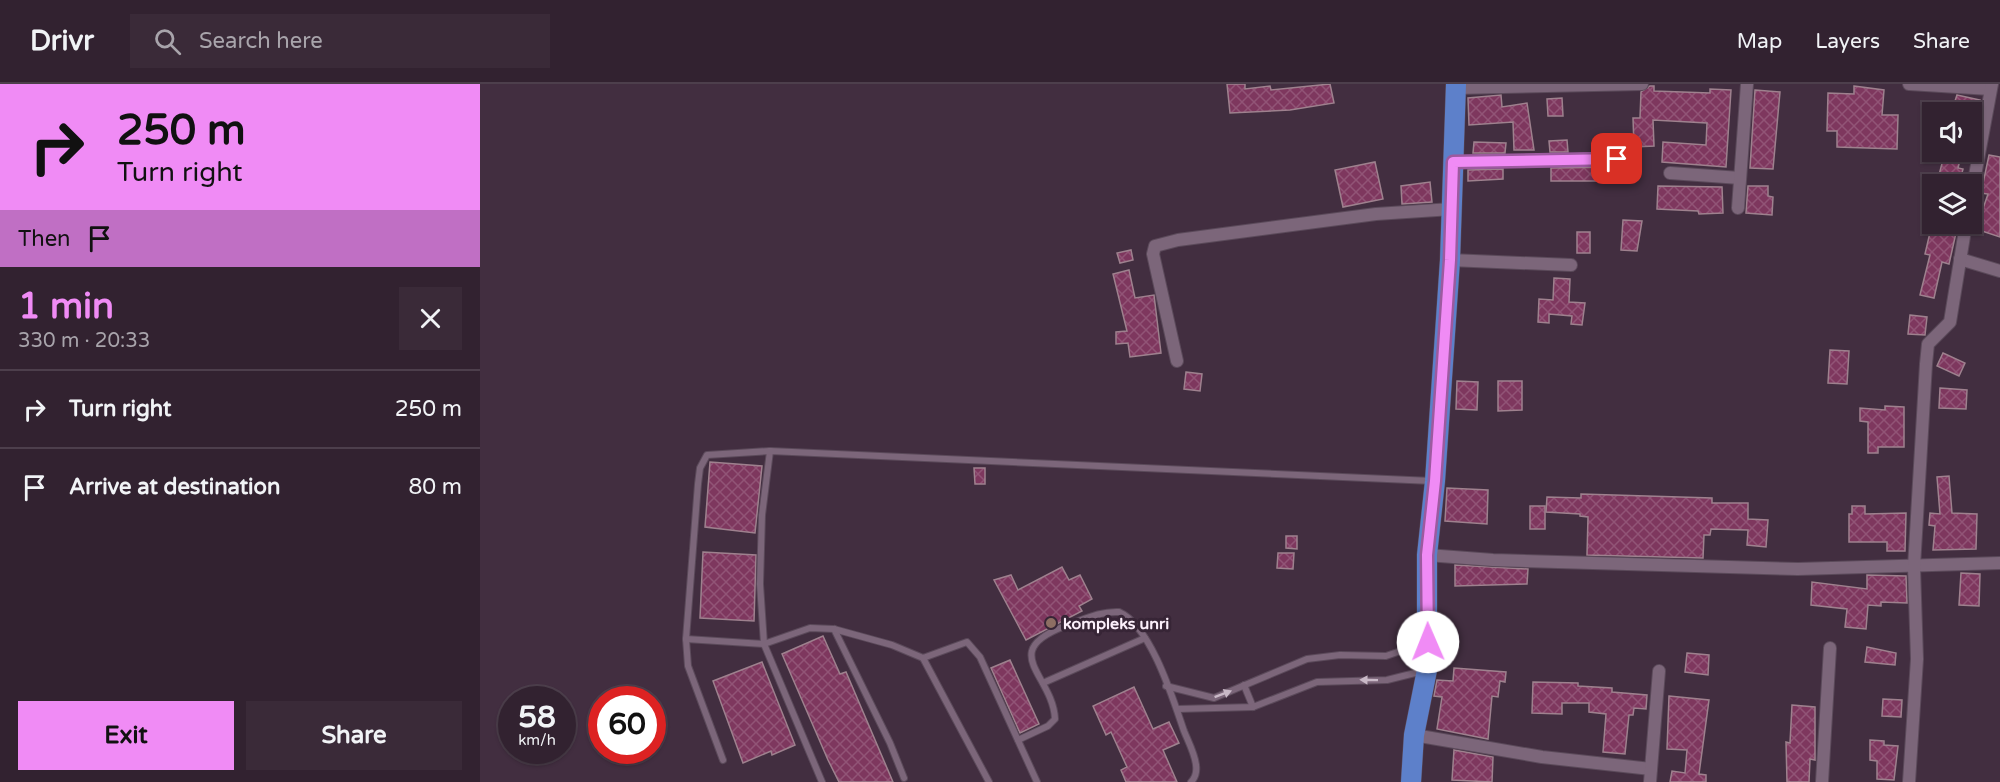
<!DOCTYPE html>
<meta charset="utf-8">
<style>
body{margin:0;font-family:"Varela Round",sans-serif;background:#3a2a38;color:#f1f3f6;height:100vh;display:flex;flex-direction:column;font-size:22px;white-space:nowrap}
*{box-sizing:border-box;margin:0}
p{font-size:20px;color:#a8a4ab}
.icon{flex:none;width:33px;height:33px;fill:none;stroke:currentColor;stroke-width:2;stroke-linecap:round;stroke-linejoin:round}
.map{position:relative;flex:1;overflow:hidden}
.side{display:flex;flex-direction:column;background:#322230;width:480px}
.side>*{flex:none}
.hud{background:#f08bf5;color:#111;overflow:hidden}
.fabs{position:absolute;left:1442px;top:18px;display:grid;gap:12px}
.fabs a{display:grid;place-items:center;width:60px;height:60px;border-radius:0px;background:#322230;box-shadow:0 2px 4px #0004,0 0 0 2px #4d3f4c;font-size:30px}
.speed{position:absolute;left:18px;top:602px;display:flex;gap:12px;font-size:30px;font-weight:700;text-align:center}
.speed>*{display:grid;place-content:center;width:78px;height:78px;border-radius:50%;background:#322230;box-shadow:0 2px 4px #0004,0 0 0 2px #4d3f4c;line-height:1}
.speed small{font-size:15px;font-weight:400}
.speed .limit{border:9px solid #d22;background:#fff;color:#111}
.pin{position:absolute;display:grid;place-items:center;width:51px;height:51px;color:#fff;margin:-26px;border-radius:12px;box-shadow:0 3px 9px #0006}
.me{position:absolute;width:66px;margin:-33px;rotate:359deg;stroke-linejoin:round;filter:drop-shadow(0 0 4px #0008)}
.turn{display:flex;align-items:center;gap:21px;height:126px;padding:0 18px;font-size:27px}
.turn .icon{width:78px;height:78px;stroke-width:2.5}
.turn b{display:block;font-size:42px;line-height:51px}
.then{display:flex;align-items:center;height:57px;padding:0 18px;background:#0003;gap:12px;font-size:22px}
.round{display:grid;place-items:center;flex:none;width:63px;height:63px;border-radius:0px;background:#3a2a38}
.summary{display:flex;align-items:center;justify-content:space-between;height:102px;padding:0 18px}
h1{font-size:36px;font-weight:700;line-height:45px;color:#f08bf5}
.button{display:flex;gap:12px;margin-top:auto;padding:12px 18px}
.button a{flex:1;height:69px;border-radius:0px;background:#f08bf5;color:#111;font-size:24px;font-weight:700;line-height:69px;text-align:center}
.button a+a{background:#3a2a38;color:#f1f3f6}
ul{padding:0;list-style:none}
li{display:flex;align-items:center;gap:18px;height:78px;padding:0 18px;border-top:2px solid #4d3f4c}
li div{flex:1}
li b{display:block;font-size:22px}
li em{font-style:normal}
header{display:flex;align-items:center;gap:36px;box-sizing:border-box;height:84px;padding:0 30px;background:#322230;border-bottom:2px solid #4d3f4c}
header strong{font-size:28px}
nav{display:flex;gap:33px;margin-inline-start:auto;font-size:21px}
.search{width:420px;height:54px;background:#3a2a38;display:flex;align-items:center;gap:15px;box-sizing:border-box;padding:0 21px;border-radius:0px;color:#a8a4ab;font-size:22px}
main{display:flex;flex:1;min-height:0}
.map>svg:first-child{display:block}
.building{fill:url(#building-cross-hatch);stroke:#9e818e;stroke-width:1.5}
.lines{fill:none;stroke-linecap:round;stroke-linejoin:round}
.service-casing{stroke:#5b4a5a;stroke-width:8}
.minor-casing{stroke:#5b4a5a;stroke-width:14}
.primary-casing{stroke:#5b4a5a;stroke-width:21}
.service{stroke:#7c667a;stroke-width:6}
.minor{stroke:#7c667a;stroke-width:12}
.primary{stroke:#5d80ca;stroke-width:20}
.oneway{fill:#c9b9c7}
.route-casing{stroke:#9c5a9f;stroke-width:15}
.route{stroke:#f08bf5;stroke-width:10}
.education-dot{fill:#8d6e63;stroke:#372536;stroke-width:2}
.labels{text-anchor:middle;stroke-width:6;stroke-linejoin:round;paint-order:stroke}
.poi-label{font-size:16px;font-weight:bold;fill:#fcf0fb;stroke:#372536;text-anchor:start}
</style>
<header>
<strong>Drivr</strong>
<div class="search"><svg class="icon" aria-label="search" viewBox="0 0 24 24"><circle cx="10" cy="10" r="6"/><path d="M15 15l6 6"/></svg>Search here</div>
<nav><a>Map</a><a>Layers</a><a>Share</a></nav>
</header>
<main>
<section class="side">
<div class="hud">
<div class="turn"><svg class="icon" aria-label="right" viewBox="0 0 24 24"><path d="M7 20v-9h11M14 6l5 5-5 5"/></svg><div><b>250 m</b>Turn right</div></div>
<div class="then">Then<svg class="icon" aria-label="arrive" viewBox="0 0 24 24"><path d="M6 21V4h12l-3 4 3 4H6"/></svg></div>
</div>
<div class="summary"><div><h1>1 min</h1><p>330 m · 20:33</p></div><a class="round"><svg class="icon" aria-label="close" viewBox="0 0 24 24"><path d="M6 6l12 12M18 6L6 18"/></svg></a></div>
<ul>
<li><svg class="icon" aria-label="right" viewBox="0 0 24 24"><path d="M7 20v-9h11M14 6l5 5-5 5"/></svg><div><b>Turn right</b></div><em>250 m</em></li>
<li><svg class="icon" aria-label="arrive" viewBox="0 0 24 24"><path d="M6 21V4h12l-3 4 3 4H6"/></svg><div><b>Arrive at destination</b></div><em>80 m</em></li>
</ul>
<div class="button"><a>Exit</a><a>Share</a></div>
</section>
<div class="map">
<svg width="1520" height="698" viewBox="0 0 1520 698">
<defs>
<pattern id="building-cross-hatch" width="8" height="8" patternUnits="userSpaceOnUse" patternTransform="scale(1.5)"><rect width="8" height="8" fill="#7e375e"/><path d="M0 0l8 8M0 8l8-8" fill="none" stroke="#915476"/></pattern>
</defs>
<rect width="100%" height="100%" fill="#422e40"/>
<g class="building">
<path d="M747 0H765V5L790 2 791 6 850 0 854 19 810 26 750 29Z"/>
<path d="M1170 2H1174V7L1230 9V5L1251 6 1246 83 1182 78 1183 58 1226 61 1227 39 1173 36 1174 62 1154 63 1153 34H1160L1161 8Z"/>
<path d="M1374 2 1404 6 1402 31H1418L1417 65 1357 63V47H1347L1348 9 1374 10Z"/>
<path d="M1275 6 1300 8 1293 85 1270 84Z"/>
<path d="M1021 11 1022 23 1047 19 1054 66H1034L1033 38 989 41 988 14Z"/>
<path d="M1477 11 1500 16 1496 28H1476L1477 25 1473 23Z"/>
<path d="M1082 14 1083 32H1068L1067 15Z"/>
<path d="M1087 56 1088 68H1070L1069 57Z"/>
<path d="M994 58 1026 59 1025 69H993Z"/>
<path d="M1465 68H1482L1478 84 1483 85 1480 96 1459 91Z"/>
<path d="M1509 71 1520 73V153L1496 145 1508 110 1501 109Z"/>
<path d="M895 78 903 115 863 123 855 86Z"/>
<path d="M1137 83V97H1071V84Z"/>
<path d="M1023 85V95L988 97V86Z"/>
<path d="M950 98 952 118 922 120 921 102Z"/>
<path d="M1178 102 1242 103 1243 129 1219 130 1218 127 1177 125Z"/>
<path d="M1268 102H1288V112L1293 113 1292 131 1266 129Z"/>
<path d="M1143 136 1162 137 1157 167 1141 166Z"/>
<path d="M1452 140H1478L1469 180 1462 178 1454 214 1440 211 1450 171 1445 170Z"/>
<rect x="1097" y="148" width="13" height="21"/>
<path d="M651 166 653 176 640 179 637 169Z"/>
<path d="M649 186 655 214 674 211 681 269 650 273 648 259 636 260V248L647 247 633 190Z"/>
<path d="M1074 194 1090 195 1089 218 1105 219 1102 241 1091 240 1092 232 1069 230V239L1058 238 1059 215 1073 216Z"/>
<path d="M1430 231 1447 233 1445 251 1428 250Z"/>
<path d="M1350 266 1369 267 1367 300 1348 299Z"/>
<path d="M1463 269 1485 279 1479 292 1457 282Z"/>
<path d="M706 288 722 290 720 307 704 305Z"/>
<path d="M977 297 998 298 997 326 976 325Z"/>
<path d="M1018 297H1042V326L1018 327Z"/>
<path d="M1460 304 1487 306 1486 325 1459 324Z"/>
<path d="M1405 322 1424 323V363H1398V369H1388V338L1380 337V324L1405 326Z"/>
<path d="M230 378 282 382 275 449 225 443Z"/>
<path d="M494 384H505V400H495Z"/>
<path d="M1469 392 1472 429 1497 430 1496 465 1453 466 1455 442 1449 441 1450 429 1460 430 1457 393Z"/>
<path d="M967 404 1008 406 1007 440 965 437Z"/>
<path d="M1101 410 1232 414V419H1268V435L1288 436 1286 463 1267 461 1268 446 1231 445 1230 451H1224L1223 474 1107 471 1108 433 1100 432V430L1066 428 1067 413 1101 414Z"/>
<rect x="1050" y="422" width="15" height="23"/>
<path d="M1372 422H1385V430L1426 429 1425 467H1407V458H1369V430H1372Z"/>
<path d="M806 452H817V465L806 464Z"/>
<path d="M223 468 276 471 274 537 220 534Z"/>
<path d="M798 469H814L813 485 797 484Z"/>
<path d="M975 481 1048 485 1047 500 975 502Z"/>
<path d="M582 483 589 496 600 491 612 515 599 522 602 527 546 556 514 496 531 491 538 506Z"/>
<path d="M1481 489 1500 490 1499 522 1479 521Z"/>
<path d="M1387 491 1426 492 1427 519 1401 518V522L1388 521 1386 545 1365 543 1367 525 1331 521 1332 498 1387 505Z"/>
<path d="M343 552 360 590 366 588 413 698H359L348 676 302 570Z"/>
<path d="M959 558 975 560 973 576 959 574Z"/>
<path d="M1387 563 1416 569 1415 581 1385 578Z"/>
<path d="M1207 569 1229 571 1228 591 1205 588Z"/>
<path d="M530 576 559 640 540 649 511 584Z"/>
<path d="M282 578 315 661 292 671 291 667 263 679 233 597Z"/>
<path d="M974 584 1026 588 1025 598 1020 597 1018 613 1012 612 1008 655 957 645 962 613 954 612 957 596 973 597Z"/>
<path d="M1053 598 1098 599V602L1132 604V608L1167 611 1166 625 1154 624 1153 631H1149L1145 670 1123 668 1126 630 1109 628V619H1082V630L1052 629Z"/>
<path d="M654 603 673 645 689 638 699 659 683 666 697 698H646L641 686 647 683 631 648 626 651 613 622Z"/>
<path d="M1189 612 1229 616 1219 690 1226 691V698H1190L1192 687 1205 689 1207 666 1187 665Z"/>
<path d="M1403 615 1422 616 1421 633 1402 632Z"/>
<path d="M1312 621 1335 623V676L1330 675 1329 698H1307L1306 658 1310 659Z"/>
<path d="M1390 656 1404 657V661L1418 662 1414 696 1397 695V677L1390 676Z"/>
<path d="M974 666 1013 673 1012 698 972 696Z"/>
</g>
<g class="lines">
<g class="service-casing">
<g id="service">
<path d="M290 367 282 431 280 500 284 560 342 698"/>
<path d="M354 545 410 659 424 694"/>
<path d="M206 555 284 560 330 544 354 545 412 561 443 574 487 558 500 573 557 698"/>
<path d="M443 574 509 698"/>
<path d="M563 599 665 554"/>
<path d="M764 601 773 623"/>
<path d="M686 602 734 614 827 575 860 571 906 572 944 559"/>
<path d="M697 625 773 623 837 598 907 596 943 587"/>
<path d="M538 656 568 642 575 635C573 591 517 568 585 542 603 536 620 527 639 528 671 542 693 615 704 647 708 657 715 670 716 681 717 688 716 693 711 698"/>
<path d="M243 676 208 582 206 555 218 400 220 384 227 371 290 367 952 397"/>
</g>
</g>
<g class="minor-casing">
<g id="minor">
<path d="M1429 0 1510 5"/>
<path d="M976 4 1162 0"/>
<path d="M973 78 1137 75"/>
<path d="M1190 89 1260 94"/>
<path d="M1491 113 1512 0"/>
<path d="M1258 124 1267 0"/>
<path d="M1480 175 1520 187"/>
<path d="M970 176 1091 181"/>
<path d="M697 277 673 170 675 162 698 156 896 130 972 125"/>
<path d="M947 471 1013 476 1318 485 1520 479"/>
<path d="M934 651 1062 673 1171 685"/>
<path d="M1170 698 1179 587"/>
<path d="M1342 698 1350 564"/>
<path d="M1429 698 1437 575 1434 483 1446 280 1448 260 1470 238 1486 140"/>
</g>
</g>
<g class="primary-casing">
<path id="primary" d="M931 698 934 651 947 586V471L955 397 970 176 976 0"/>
</g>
<use href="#service" class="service"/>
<use href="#minor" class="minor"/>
<use href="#primary" class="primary"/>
</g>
<defs><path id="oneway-solid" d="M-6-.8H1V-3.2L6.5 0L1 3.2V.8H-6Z" transform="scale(1.5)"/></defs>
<g class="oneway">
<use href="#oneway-solid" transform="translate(889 596) rotate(-179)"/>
<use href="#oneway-solid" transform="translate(743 610) rotate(-21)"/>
</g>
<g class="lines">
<g class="route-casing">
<path id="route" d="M948 558 947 471 955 397 970 176 973 78 1137 75"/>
</g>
<use href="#route" class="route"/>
</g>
<circle class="education-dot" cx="571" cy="539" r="6"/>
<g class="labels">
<g class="poi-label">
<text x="583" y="545">kompleks unri</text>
</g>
</g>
</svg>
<div class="fabs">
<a><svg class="icon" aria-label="sound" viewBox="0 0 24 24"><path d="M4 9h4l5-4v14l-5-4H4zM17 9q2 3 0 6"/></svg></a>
<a><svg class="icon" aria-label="layers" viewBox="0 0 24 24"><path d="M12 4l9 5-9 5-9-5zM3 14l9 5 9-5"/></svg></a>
</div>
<div class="speed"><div>58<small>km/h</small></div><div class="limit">60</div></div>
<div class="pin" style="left:1137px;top:75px;background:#d93025"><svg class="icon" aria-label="arrive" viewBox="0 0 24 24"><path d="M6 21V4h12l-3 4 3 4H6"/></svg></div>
<svg class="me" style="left:948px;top:558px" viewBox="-20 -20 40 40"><circle r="19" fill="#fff"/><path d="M0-13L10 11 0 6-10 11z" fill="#f08bf5"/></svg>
</div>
</main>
